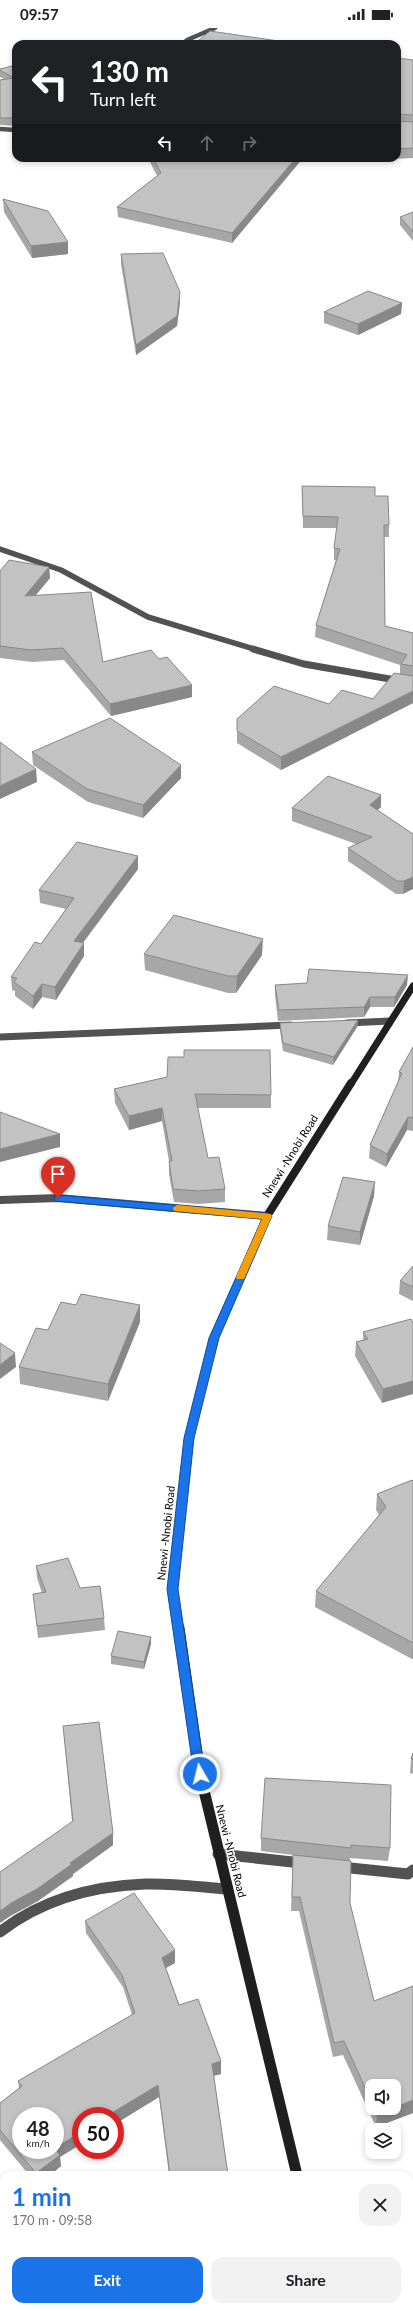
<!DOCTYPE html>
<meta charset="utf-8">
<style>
body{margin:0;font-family:Lato,sans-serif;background:#f2f2f2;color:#202124;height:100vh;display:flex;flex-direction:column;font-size:15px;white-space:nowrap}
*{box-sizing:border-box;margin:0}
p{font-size:13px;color:#757577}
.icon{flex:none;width:22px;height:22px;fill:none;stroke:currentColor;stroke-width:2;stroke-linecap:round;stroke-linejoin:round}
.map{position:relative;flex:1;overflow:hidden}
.side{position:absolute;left:0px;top:2143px;width:413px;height:140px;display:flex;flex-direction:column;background:#fff;border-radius:12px 12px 0 0;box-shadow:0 2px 6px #0003}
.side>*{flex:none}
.top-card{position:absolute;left:12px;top:12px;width:389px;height:122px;border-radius:12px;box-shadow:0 2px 6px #0003;background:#202124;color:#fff;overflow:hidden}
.buttons{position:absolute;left:365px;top:2051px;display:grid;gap:8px}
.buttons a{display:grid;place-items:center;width:36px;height:36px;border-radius:8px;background:#fff;box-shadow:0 2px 6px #0003;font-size:20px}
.speed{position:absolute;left:12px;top:2079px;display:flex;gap:8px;font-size:20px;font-weight:700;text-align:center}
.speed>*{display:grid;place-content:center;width:52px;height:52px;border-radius:50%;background:#fff;box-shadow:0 2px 6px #0003;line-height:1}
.speed small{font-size:10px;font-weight:400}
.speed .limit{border:6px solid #d22;background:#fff;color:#111}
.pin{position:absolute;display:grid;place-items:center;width:34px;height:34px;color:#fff;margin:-41px -17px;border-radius:50% 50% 50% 0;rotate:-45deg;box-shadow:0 0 4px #0007}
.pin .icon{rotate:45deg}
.me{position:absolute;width:44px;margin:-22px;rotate:352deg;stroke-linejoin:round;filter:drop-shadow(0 0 3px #0008)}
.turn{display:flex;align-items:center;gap:14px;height:84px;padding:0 12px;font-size:18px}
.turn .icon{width:52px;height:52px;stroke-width:2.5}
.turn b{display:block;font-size:28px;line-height:34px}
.lanes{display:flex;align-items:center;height:38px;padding:0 12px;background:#0003;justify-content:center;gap:20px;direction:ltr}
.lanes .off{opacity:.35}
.round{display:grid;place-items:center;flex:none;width:42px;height:42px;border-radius:12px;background:#f2f2f2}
.headline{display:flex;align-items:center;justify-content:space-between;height:68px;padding:0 12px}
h1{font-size:24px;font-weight:700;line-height:30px;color:#1a73e8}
.action{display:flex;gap:8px;margin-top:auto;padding:8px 12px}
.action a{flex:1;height:46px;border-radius:12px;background:#1a73e8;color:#fff;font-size:16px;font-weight:700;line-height:46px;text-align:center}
.action a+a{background:#f2f2f2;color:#202124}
.status{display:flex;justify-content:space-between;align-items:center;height:28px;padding:0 20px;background:#fff;direction:ltr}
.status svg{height:11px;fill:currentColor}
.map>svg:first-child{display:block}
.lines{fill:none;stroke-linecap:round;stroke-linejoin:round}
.street-far4{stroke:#525252;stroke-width:4.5}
.street-far3{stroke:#525252;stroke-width:5.5}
.street-far2{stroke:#525252;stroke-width:7}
.street-far1{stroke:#525252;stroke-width:8}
.street{stroke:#525252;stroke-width:11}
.secondary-far2{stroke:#1f1f1f;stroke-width:7}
.secondary-far1{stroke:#1f1f1f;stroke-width:8}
.secondary{stroke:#1f1f1f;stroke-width:11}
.wall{fill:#a7a7a7;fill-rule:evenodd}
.shaded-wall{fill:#888}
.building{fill:#c2c2c2;stroke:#888}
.route{fill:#1a73e8;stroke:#114b97}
.slow{fill:#f59e0b}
.labels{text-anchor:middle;stroke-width:3;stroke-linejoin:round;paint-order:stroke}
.street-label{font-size:11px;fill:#000;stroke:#fff}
</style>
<div class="status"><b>09:57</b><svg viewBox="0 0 49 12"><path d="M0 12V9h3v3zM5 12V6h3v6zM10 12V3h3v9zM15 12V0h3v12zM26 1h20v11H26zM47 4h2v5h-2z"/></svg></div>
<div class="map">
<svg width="413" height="2283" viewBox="0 0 413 2283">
<rect width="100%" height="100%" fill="#fff"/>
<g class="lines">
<g class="street-far4">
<path d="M183 16 187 12 215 0"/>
<path d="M0 101 16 102"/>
</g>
<path class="street-far3" d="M0 521 61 542 148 589 257 622"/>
<g class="street-far2">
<path d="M253 621 304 636 413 655"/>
<path d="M347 995 390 993"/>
<path d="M0 1009 290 997"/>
</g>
<path class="street-far1" d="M0 1172 58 1170 267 1188"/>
<g class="street">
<path d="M218 1826 302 1835"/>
<path d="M341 1839 408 1846 413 1842"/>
<path d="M0 1904C41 1872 93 1858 145 1856 172 1855 200 1859 227 1861"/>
</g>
<path class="secondary-far2" d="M351 1056 413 958"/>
<path class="secondary-far1" d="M179 1601 173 1561 189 1410 214 1310 267 1188 351 1055"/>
<g class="secondary">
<path d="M179 1600 200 1746 297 2147"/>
<path d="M329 2279 330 2283"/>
</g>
</g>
<g class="wall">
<path d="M397 30 413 32V130L356 133 353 130H397Z"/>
<path d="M16 37V98L0 97V52L4 51 0 49V41Z"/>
<path d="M148 130H303L232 215 118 189 117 179 157 148Z"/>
<path d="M3 171 68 214V226L32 230 4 184Z"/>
<path d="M413 184V213L400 197V189Z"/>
<path d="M121 226 180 264V274L177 298 136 327 121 236Z"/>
<path d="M402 275 401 286 358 307 324 295V284Z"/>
<path d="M302 458 375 468 389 497V509H384L385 598 413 605V675L281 742 237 715V691L329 676 373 671 400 646V637L315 609 316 597 336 532H334V520L337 500H303Z"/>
<path d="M49 539 50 550 35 568 103 634 192 669 111 688 64 632 32 634 0 630V543Z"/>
<path d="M32 724 181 737V750L143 790 88 774 33 737Z"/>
<path d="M381 779 377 782 413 806 403 866H396L348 833V820L356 816 292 793V780Z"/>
<path d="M138 828V841L83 915H84V928L56 972 42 969 33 981 15 968V963L12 962 11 949 41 916 66 881 40 875 39 862Z"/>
<path d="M144 926 262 927 236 965H228L145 942Z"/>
<path d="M275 957H407L394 979H370L364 989 278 993 275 967Z"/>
<path d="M358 992 357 999 333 1037 283 1023 280 1003V995Z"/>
<path d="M413 1019V1103L407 1102 386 1139 369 1130 370 1117 398 1054 399 1044Z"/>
<path d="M167 1049 271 1067V1080H197L208 1130 225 1161V1174L198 1176 174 1174 169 1146V1133L162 1093 129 1102 115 1075 114 1061Z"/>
<path d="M374 1168 360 1217 327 1212 328 1198Z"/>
<path d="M413 1238V1273L399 1266 400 1253Z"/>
<path d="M76 1277H140V1294L108 1373 20 1356 19 1339 48 1302Z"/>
<path d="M411 1291 382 1375 355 1328 356 1314 363 1312V1304Z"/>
<path d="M413 1453V1630L412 1631 315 1579 316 1563 379 1487 376 1482 377 1466Z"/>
<path d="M36 1538 80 1560 104 1590 105 1602 38 1610 33 1566 42 1565 37 1550Z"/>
<path d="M151 1609V1616L144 1641 111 1636V1628Z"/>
<path d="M63 1698 113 1805V1817L73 1846V1848L38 1873 12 1887 72 1793Z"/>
<path d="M413 1725V1746L410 1745 411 1731Z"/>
<path d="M261 1810 390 1820 388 1833 350 1830V1875L374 1973 413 1958V2085L376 2099 343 2027 333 2029 299 1883H291L293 1827 261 1823ZM372 2058 394 2080H372Z"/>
<path d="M85 1893 175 1922V1935L166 1940 179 1977 221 2033V2046L214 2048 228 2147H169L159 2069 115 2096V2088H81V2116L60 2129 61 2138 50 2147H29L0 2112V2075L19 2060 18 2053 132 1987 123 1959 86 1905Z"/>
</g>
<g class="shaded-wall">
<path d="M16 90V98H15V91Z"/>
<path d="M296 130H303L232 215V205Z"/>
<path d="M68 214V226L32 230 31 218Z"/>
<path d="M180 264V274L177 298 136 327V317Z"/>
<path d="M402 275 401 286 358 307V296Z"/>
<path d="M49 539 50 550 25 580V568Z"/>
<path d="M192 657V669L111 688 110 676Z"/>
<path d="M413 663V675L281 742V729Z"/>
<path d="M181 737V750L143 790V777Z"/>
<path d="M36 741 37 754 0 771V758Z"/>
<path d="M381 767V779L369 790 370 777Z"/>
<path d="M138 828V841L74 926V913Z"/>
<path d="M413 849V861L403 866 404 853Z"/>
<path d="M263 911 262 927 236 965 237 948Z"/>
<path d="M84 915V928L56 972 55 959Z"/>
<path d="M408 947 407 957 394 979 395 969Z"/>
<path d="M42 956V969L33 981V968Z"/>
<path d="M370 969V979L364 989V979Z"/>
<path d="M358 992 357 999 333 1037 334 1029Z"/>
<path d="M162 1080V1093L129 1102V1088Z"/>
<path d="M408 1089 407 1102 386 1139 387 1126Z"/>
<path d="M60 1106V1119L0 1134V1121Z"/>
<path d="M375 1154 374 1168 360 1217V1204Z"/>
<path d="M140 1277V1294L108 1373V1356Z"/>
<path d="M15 1325 16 1339 0 1351V1337Z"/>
<path d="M413 1353V1366L382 1375 383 1361Z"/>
<path d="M151 1609V1616L144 1641V1634Z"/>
<path d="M413 1617V1630L412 1631Z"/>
<path d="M113 1805V1817L73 1846V1848L38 1873 12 1887 0 1895V1883Z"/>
<path d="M175 1922V1935L162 1942V1930Z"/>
<path d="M221 2033V2046L212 2048V2036Z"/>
<path d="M158 2057 159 2069 115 2096V2088H107Z"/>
<path d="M413 2072V2085L376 2099 377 2086Z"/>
<path d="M81 2104V2116L60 2129 61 2138 50 2147H36V2145L55 2122V2120Z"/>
</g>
<g class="building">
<path d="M210 3 299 16H196L199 12Z"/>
<path d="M397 30 413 32V87L397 86Z"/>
<path d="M16 37V90H0V52L14 50 0 42V41Z"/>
<path d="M397 93 413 94V120L397 121Z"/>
<path d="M153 130H296L232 205 117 179 161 145Z"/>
<path d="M3 171 48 183 68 214 31 218Z"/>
<path d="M413 184V204L400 189Z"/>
<path d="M163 225 180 264 177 288 136 317 121 226Z"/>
<path d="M368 263 402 275 358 296 324 284Z"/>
<path d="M302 458 375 459V468H388L389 497H384L385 598 413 605V638L401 636 407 627 316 597 340 521 334 520 338 489 303 488Z"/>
<path d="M9 532 49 539 25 568 91 564 103 634 151 622 159 631 167 629 192 657 110 676 63 620 31 622 0 618V543Z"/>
<path d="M394 645 413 648V663L281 729 237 703V691L274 658 329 676 342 662 373 671Z"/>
<path d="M110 690 181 737 143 777 87 761 32 724Z"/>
<path d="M0 714 36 741 0 758Z"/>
<path d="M328 748 381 767 370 777 413 806V849L404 853H397L348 820 372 809 292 780Z"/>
<path d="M77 814 138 828 74 913 84 915 55 959 42 956 33 968 14 954 17 950 11 949 35 914 41 916 74 870 39 862Z"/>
<path d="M174 887 263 911 237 948H228L144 926Z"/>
<path d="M309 941 408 947 395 969H370L364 979 279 982 275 957 307 955Z"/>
<path d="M358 992 334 1029 283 1015 280 995Z"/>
<path d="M413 1019V1090L408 1089 387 1126 370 1117 402 1045 399 1044Z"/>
<path d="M184 1022H270L271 1067 195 1066 208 1130 219 1129 225 1161 198 1163 173 1161 169 1133H172L162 1080 129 1088 114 1061 167 1049 168 1029H184Z"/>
<path d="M0 1084 60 1106 0 1121Z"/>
<path d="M343 1149 375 1154 360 1204 328 1198Z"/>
<path d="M413 1238V1259L400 1253Z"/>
<path d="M81 1266 140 1277 108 1356 19 1339 36 1300 48 1302 61 1274 76 1277Z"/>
<path d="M411 1291 413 1295V1353L383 1361 356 1314 368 1311 363 1304Z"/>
<path d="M0 1315 15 1325 0 1337Z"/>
<path d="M412 1452 413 1453V1615L316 1563 386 1479 377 1466Z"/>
<path d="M68 1530 80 1560 100 1558 104 1590 37 1598 33 1566 46 1564 36 1538Z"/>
<path d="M118 1603 151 1609 144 1634 111 1628Z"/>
<path d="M99 1694 113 1805 70 1835 72 1836 37 1861 11 1875 0 1883V1844L73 1793 63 1698Z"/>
<path d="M413 1725V1731H411Z"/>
<path d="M265 1750 391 1757 390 1820 351 1817V1820L261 1810Z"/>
<path d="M293 1827 351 1833 350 1875 374 1973 413 1958V2072L394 2080V2058H372V2075L344 2013 334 2015 300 1869H292Z"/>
<path d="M134 1865 175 1922 162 1930 179 1977 198 1971 221 2033 212 2036 228 2147H170L158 2057 107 2088H81V2104L55 2120V2088H21V2122H55V2121L60 2127 36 2145 0 2102V2075L22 2058 18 2053 135 1985 122 1947 85 1893Z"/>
<path d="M374 2080H393L377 2086Z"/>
<rect x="153" y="2279" width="72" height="4"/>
</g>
<path class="route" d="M58 1167 267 1185 272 1188 219 1310 194 1410 178 1561 205 1746 200 1751 194 1746 167 1561 184 1410 209 1310 262 1191 55 1173 54 1170Z"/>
<path class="slow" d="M177 1177 271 1186 272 1188 244 1251H237L236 1249 262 1191 174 1183 173 1180Z"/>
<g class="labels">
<g class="street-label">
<text transform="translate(290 1128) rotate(-58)" y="4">Nnewi -Nnobi Road</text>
<text transform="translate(166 1505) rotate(-84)" y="4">Nnewi -Nnobi Road</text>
<text transform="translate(231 1823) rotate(76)" y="4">Nnewi -Nnobi Road</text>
</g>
</g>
</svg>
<div class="buttons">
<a><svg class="icon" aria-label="sound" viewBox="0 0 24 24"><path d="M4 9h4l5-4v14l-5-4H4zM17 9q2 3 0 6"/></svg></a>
<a><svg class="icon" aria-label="layers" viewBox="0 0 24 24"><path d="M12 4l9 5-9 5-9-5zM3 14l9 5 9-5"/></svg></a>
</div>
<div class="speed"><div>48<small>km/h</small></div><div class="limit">50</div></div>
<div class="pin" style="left:58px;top:1170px;background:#d93025"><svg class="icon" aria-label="arrive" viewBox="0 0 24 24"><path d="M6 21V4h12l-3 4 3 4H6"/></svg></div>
<svg class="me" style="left:200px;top:1746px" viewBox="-20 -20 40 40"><circle r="17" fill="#1a73e8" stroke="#fff" stroke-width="3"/><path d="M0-11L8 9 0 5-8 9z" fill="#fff"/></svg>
<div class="top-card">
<div class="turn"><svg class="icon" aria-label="left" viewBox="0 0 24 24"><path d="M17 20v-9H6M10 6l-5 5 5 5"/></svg><div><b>130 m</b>Turn left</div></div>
<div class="lanes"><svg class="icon" aria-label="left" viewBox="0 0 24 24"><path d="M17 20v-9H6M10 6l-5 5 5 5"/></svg><svg class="icon off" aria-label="ahead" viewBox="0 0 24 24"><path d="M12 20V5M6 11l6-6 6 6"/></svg><svg class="icon off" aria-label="right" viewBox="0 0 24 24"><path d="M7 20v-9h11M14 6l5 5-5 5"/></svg></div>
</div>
<section class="side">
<div class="headline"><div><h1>1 min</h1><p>170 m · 09:58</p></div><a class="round"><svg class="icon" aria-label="close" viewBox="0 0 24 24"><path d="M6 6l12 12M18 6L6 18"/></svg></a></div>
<div class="action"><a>Exit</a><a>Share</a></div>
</section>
</div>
